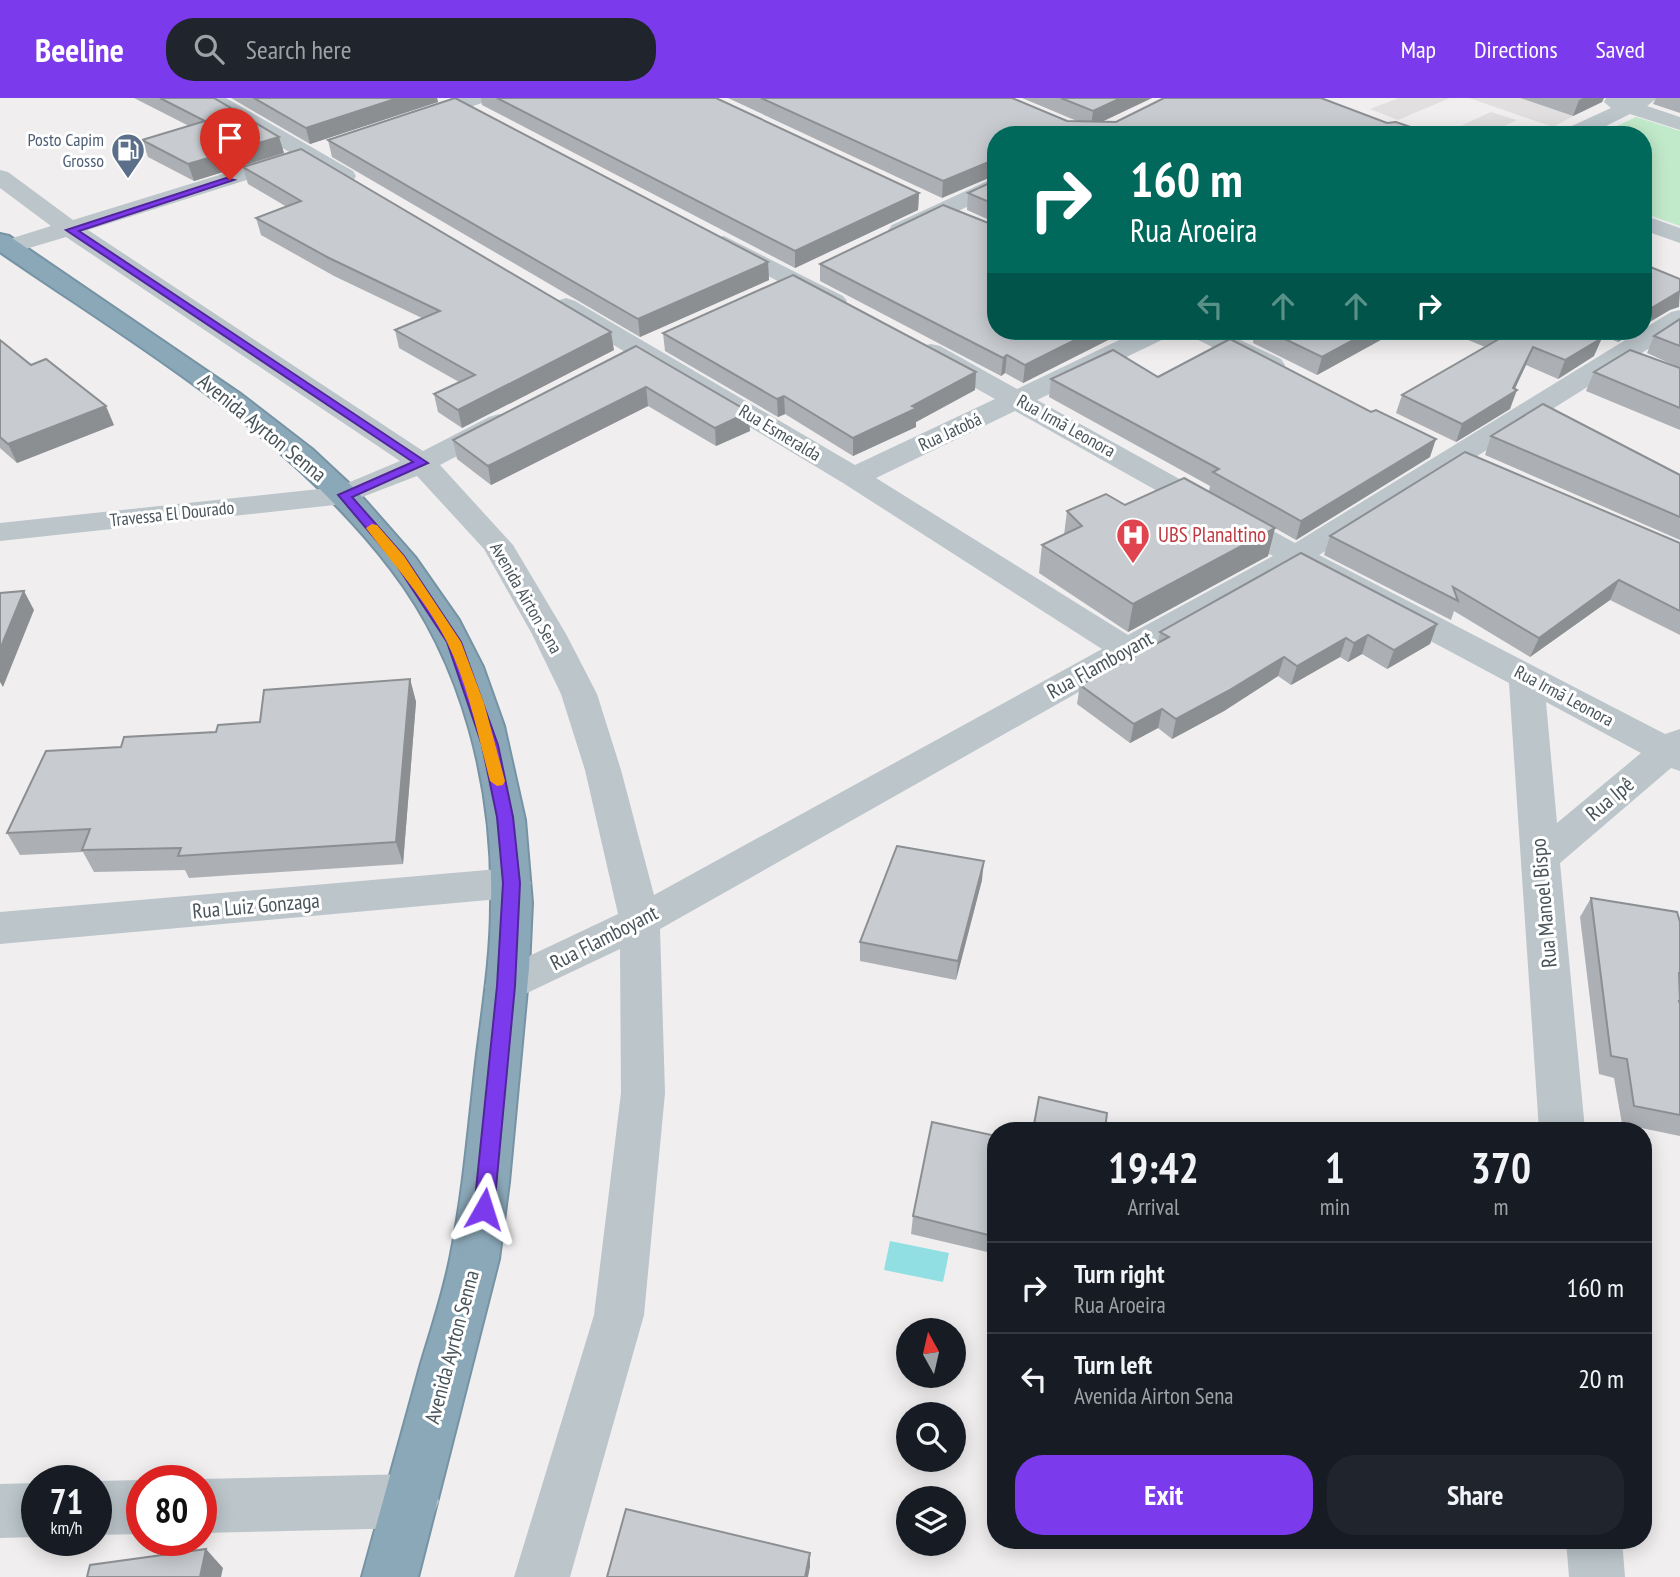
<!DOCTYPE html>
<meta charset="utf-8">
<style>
body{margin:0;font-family:"PT Sans Narrow",sans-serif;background:#20242c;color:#f1f3f6;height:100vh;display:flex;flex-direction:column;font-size:26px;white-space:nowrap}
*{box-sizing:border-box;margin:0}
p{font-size:23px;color:#9ea1a6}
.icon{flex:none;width:38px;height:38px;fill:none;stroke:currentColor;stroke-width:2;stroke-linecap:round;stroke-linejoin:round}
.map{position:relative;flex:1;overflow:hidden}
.side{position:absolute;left:987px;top:1024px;width:665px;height:427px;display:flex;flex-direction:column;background:#171b24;border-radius:28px;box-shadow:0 4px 18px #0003}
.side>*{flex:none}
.hud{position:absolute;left:987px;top:28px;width:665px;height:214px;border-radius:28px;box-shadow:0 4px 18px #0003;background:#00695c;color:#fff;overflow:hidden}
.needle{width:46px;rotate:352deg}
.tools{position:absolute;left:896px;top:1220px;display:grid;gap:14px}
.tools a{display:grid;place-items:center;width:70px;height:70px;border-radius:50%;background:#171b24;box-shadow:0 4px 18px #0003;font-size:35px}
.speed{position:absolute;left:21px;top:1367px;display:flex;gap:14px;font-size:35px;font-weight:700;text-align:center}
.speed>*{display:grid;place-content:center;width:91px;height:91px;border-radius:50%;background:#171b24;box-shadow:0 4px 18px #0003;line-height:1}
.speed small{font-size:18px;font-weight:400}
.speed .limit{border:10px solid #d22;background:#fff;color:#111}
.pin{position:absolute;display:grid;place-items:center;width:60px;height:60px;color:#fff;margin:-72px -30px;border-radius:50% 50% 50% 0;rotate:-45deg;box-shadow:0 0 7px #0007}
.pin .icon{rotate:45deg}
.me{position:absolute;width:77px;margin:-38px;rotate:6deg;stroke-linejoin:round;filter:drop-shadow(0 0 5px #0008)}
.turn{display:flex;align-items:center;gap:24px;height:147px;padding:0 28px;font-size:32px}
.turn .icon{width:91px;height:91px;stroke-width:2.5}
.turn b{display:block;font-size:49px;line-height:60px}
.lanes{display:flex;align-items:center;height:66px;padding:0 28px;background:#0003;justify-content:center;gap:35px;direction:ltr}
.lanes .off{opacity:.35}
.eta{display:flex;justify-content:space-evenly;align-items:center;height:119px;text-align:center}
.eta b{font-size:42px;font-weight:600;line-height:49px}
.button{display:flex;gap:14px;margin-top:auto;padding:14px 28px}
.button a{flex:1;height:80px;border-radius:28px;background:#7c3aed;color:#fff;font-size:28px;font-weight:600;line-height:80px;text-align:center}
.button a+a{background:#20242c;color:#f1f3f6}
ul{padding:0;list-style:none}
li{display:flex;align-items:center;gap:21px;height:91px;padding:0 28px;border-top:2px solid #363941}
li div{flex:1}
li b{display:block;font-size:26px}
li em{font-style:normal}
header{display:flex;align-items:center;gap:42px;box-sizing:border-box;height:98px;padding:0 35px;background:#7c3aed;color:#fff}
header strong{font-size:33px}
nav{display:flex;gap:38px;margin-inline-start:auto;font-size:24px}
.search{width:490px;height:63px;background:#20242c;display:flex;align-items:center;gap:18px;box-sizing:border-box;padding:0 24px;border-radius:28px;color:#9ea1a6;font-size:26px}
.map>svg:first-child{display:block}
.education{fill:#e1dfe0}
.green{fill:#c1eaca}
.water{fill:#92dfe3}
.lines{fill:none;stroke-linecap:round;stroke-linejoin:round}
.highway-casing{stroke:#7693a4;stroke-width:4}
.minor{fill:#bbc5ca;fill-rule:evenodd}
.highway{fill:#8ba8b8;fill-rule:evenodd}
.wall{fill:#acafb3}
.shaded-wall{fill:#8c8f92}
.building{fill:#c8ccd0;stroke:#8c8f92;stroke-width:2}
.route{fill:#7c3aed;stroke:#51269a;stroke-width:2}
.slow{fill:#f59e0b}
.labels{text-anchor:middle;stroke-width:6;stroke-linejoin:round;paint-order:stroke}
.far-service-label{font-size:18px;fill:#4e5e75;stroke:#fff;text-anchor:end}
.far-street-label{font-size:18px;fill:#48545a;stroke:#fff}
.street-label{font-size:21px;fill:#48545a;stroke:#fff}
.health-label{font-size:21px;fill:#be3a42;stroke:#fff;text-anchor:start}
</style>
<header>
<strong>Beeline</strong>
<div class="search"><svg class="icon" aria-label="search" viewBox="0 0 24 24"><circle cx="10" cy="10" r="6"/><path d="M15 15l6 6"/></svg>Search here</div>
<nav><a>Map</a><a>Directions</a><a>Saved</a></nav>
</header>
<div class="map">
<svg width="1680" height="1479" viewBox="0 0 1680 1479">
<rect width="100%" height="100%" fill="#f0eeef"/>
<g class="education">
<path d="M1399 0H1450L1398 22 1370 11Z"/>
<path d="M1469 0H1520L1573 18 1553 29Z"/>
<path d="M1491 14 1517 22 1485 37H1441Z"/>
</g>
<path class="green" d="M1636 19 1680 33V128L1643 115V37H1597Z"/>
<path class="water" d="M890 1143 949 1155 943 1184 884 1172Z"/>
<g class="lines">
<g class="highway-casing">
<path id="highway" d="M0 136 9 138 242 297 312 351 356 392 415 459 459 522 483 569 504 628 525 722 532 805 529 870 509 1084 499 1161 418 1479H362C381 1409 401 1339 420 1269 431 1232 444 1194 451 1156 464 1090 469 1023 477 956 483 907 491 858 491 808 494 691 464 566 391 471 288 336 138 249 0 154Z"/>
</g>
<g class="minor">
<path d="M201 0H226L353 73 356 78 353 83H337L304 64 88 132 423 353 489 319 499 316 509 319 513 325 509 331 440 367 513 447 566 536 597 596 621 672 654 797 1102 551 843 385 557 213 553 208 557 203 566 200 575 203 855 367 995 301 922 260 918 254 922 248 931 246 940 248 1017 291 1138 233H1172L1168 239 1037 302 1295 445 1671 214 1680 212V231L1319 457 1665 636 1680 631V673L1671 670 1560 765 1585 1032H1539L1509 585 1296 471 660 831 665 995 644 1217 570 1479H514L594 1217 621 995 620 851 506 905 491 900 485 888 491 876 618 816 585 672 561 596 532 536 484 451 417 378 344 406 0 443V425L338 389 400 363 66 139 9 156 0 154V144L51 128 0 90V72L8 74 73 122 291 55 204 4ZM1015 313 1273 458 1128 537 876 380ZM1546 604 1641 655 1557 725Z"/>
<path d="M457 0H488L485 4 422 25H408L404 21 408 17Z"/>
<path d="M1606 0H1657L1647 8 1680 19V32L1630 16 1588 37H1560L1563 32 1611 10 1604 4Z"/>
<path d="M996 79V95L908 137H892L888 132 892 127Z"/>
<path d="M1643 117 1680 130V145L1643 132Z"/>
<path d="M724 138 843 198 847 203 843 208 834 211 825 208 715 150 712 145 715 140Z"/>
<path d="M1188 233H1221L1281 261 1285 267 1281 273 1271 275 1261 273 1192 239Z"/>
<path d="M511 770 525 774 531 785 525 796 511 800 0 846V814Z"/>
<path d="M412 1376 431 1384 439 1403 431 1422 412 1430 201 1435V1382H197L201 1381Z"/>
<path d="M142 1382V1436L96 1437V1383Z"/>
<path d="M37 1385V1439L0 1440V1386Z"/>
<path d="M1566 1442H1622L1625 1479H1569Z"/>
</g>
<use href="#highway" class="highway"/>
</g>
<g class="wall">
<path d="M134 0H214L279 39 284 55 194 83 148 59 142 42 189 28Z"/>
<path d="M231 0H437L438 4 310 46Z"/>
<path d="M481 0H716L919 95 918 112 795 170 482 7Z"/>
<path d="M728 0H1012L1067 23H1077L1022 0H1152L1103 23 1387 25 1434 37H996L942 100Z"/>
<path d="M1520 0H1604L1602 4 1573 18Z"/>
<path d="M1656 0H1680V15L1653 6Z"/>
<path d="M328 42 768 164 769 182 640 239 332 59Z"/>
<path d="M243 69 614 252 462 330 438 314 434 296 459 284 399 250 395 232 422 220 334 178 261 137 256 120 287 109 248 86Z"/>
<path d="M996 82V125L967 112 968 95Z"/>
<path d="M820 166 996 233H1126L1023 285 1005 275 1001 278 820 183Z"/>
<path d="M1680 221V270L1647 255 1654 238Z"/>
<path d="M1254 233H1397L1317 277 1253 245Z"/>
<path d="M1447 233H1583L1594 258 1558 281 1526 267 1514 291 1510 311 1456 344 1396 315 1402 297 1485 249Z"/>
<path d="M1591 233H1636L1618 244Z"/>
<path d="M663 235 976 274 975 292 916 324V329L853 358 785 316 778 319 665 253Z"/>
<path d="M0 242 31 267 114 327 17 365 0 350Z"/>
<path d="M636 248 750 333 716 348 648 308 491 387 457 361 453 342Z"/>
<path d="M1680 270V332L1586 293 1594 274Z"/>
<path d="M1158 279 1430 359 1296 442 1209 393 1210 388 1049 299 1051 281Z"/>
<path d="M1491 338 1680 377V442L1485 357Z"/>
<path d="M1125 407 1275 430 1268 458 1128 534 1039 475 1042 447 1064 437 1067 413Z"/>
<path d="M1330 438 1680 445V537L1610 502 1530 559 1454 513 1451 522 1324 457Z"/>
<path d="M1437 526 1430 546 1387 571 1362 556 1348 564 1340 559 1291 587 1278 578 1224 613 1172 641 1158 630 1130 645 1077 606 1080 587 1158 545 1160 534Z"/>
<path d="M410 581 416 604 403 766 189 780 185 772 94 774 83 754 20 757 7 735 121 649 216 634 260 624Z"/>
<path d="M982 782 956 882 860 863V844Z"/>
<path d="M1591 800 1680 824V1038L1622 1026 1614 980 1599 976 1580 819Z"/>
<path d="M996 1038V1156L911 1136 913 1118Z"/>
</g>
<g class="shaded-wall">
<path d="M398 0H437L438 4 310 46 306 30Z"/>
<path d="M1121 0H1152L1091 29 1093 13Z"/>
<path d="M1583 0H1604L1602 4 1573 18 1579 2Z"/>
<path d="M279 39 284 55 194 83 188 66Z"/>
<path d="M996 61V77L942 100 943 83Z"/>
<path d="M919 95 918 112 795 170V153Z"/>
<path d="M768 164 769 182 640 239 638 221Z"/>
<path d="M1680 193 1679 209 1670 212 1643 228V215Z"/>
<path d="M1093 233H1126L1023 285 1025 267Z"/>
<path d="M1370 233H1397L1317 277 1322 259Z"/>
<path d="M1622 233H1636L1618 244Z"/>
<path d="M611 234 614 252 462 330 458 312Z"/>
<path d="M1602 240 1594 258 1558 281 1565 262Z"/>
<path d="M1533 249 1526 267 1513 295 1517 292 1510 311 1456 344 1462 326Z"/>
<path d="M1007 257 1005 275 1001 278 1003 260Z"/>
<path d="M976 274 975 292 916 324V329L853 358V340Z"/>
<path d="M646 289 648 308 491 387 488 368Z"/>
<path d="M784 298 785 316 778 319 777 301Z"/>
<path d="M106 308 114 327 17 365 8 346Z"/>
<path d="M749 314 750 333 716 348 715 330Z"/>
<path d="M1436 341 1430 359 1296 442 1301 423Z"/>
<path d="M1275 430 1268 458 1128 534 1133 506Z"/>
<path d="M1619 482 1610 502 1530 559 1539 540Z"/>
<path d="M24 493 34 512 3 589 0 584V551Z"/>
<path d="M1437 526 1430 546 1387 571 1394 552Z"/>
<path d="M1368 537 1362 556 1348 564 1354 545Z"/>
<path d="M1346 540 1340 559 1291 587 1297 568Z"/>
<path d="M1284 559 1278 578 1224 613 1172 641 1176 621Z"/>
<path d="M410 581 416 604 403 766 396 744Z"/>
<path d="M1162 611 1158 630 1130 645 1134 626Z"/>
<path d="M984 763 982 782 956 882 958 863Z"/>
<path d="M206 1451 223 1470 221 1479H200Z"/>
<path d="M810 1455V1469L808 1479H805Z"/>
</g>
<g class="building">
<path d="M160 0H214L279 39 188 66 142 42 205 23Z"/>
<path d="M254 0H398L306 30Z"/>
<path d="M455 0 768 164 638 221 328 42Z"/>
<path d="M497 0H716L919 95 795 153Z"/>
<path d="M761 0H1012L1067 23 1116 24 1164 0H1321L1387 25 1396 24 1434 37H996V61L943 83Z"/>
<path d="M1061 0H1121L1093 13Z"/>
<path d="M301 51 611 234 458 312 434 296 475 277 395 232 440 213 329 160 256 120 301 103 243 69Z"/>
<path d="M996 82V107L968 95Z"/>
<path d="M943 107 996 128V233H1093L1025 267 1007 257 1003 260 820 166Z"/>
<path d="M1643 166 1680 181V193L1643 215Z"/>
<path d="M793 177 976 274 912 308 917 310 853 340 784 298 777 301 663 235Z"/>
<path d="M1680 221V248L1654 238Z"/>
<path d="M1268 233H1370L1322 259Z"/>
<path d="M1496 233H1583L1602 240 1565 262 1533 249 1513 290 1517 292 1462 326 1402 297 1506 237Z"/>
<path d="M1230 241 1371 314 1376 312 1436 341 1301 423 1213 374 1219 371 1051 281 1113 252 1158 279Z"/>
<path d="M0 242 31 267 46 261 106 308 8 346 0 339Z"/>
<path d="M636 248 749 314 715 330 646 289 488 368 453 342Z"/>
<path d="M1630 252 1680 270V310L1594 274Z"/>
<path d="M1543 306 1680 377V419L1491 338Z"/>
<path d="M1465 354 1680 445V513L1619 482 1539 540 1453 489 1458 503 1330 438Z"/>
<path d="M1184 380 1275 430 1133 506 1042 447 1082 428 1067 413 1106 396 1125 407Z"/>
<path d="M1301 455 1437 526 1394 552 1368 537 1354 545 1346 540 1297 568 1284 559 1228 593 1176 621 1162 611 1134 626 1080 587 1169 539 1160 534Z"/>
<path d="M24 493 0 551V495Z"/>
<path d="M410 581 396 744 178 758 181 750 82 752 90 731 7 735 46 653 121 649 124 639 216 634 218 627 260 624 264 592Z"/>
<path d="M897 748 984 763 958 863 860 844Z"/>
<path d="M1591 800 1677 814 1680 824V875H1679L1680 903H1679L1680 906V1017L1634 1008 1627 961 1611 958Z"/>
<path d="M1039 999 1107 1015 1105 1032H1033Z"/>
<path d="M932 1024 996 1038V1139L913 1118Z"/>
<path d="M626 1411 810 1455 805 1479H607Z"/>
<path d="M206 1451 200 1479H87L90 1467Z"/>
</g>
<path class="route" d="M226 80 234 82 79 133 428 365 352 399 404 458 461 544 498 647 513 719 520 785 515 888 494 1111 491 1118 484 1120 477 1118 474 1111 497 888 503 785 497 719 482 647 447 544 394 463 338 397 413 364 66 132Z"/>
<path class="slow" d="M372 426 377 427 404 458 461 544 484 605 505 683 503 687 497 688 490 683C478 637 468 587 447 544 426 502 393 466 366 430Z"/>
<defs>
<g id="fuel-pin" transform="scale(1.75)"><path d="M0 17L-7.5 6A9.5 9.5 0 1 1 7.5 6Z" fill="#5c6f8a" stroke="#fff"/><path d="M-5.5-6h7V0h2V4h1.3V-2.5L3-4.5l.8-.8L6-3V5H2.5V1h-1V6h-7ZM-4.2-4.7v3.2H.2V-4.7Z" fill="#fff"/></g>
<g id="hospital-pin" transform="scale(1.75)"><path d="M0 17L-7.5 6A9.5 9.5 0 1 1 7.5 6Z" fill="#e0444e" stroke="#fff"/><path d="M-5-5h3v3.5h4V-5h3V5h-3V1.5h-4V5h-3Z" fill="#fff"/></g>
</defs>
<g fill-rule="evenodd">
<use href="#fuel-pin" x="128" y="52"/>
<use href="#hospital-pin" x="1133" y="437"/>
</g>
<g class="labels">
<g class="far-service-label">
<text x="104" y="48">Posto Capim<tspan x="104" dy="21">Grosso</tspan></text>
</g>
<g class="far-street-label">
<text transform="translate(1066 328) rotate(29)" y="6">Rua Irmã Leonora</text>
<text transform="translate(950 334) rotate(-25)" y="6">Rua Jatobá</text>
<text transform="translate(780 335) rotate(31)" y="6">Rua Esmeralda</text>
<text transform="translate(172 416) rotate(-6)" y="6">Travessa El Dourado</text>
<text transform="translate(526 500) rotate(60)" y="6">Avenida Airton Sena</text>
<text transform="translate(1564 598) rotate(28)" y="6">Rua Irmã Leonora</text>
</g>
<g class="street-label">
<text transform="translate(262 330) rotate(39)" y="7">Avenida Ayrton Senna</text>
<text transform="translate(1100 567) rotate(-29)" y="7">Rua Flamboyant</text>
<text transform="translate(1610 701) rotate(-40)" y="7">Rua Ipê</text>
<text transform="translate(1544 805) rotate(-95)" y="7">Rua Manoel Bispo</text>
<text transform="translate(256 808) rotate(-5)" y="7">Rua Luiz Gonzaga</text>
<text transform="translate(604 840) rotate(-27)" y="7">Rua Flamboyant</text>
<text transform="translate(452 1249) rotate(-75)" y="7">Avenida Ayrton Senna</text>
</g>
<g class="health-label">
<text x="1158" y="444">UBS Planaltino</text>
</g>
</g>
</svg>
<div class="tools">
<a><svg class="needle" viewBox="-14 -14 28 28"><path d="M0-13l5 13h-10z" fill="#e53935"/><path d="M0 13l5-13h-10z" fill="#9ea1a6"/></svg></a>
<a><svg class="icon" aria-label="search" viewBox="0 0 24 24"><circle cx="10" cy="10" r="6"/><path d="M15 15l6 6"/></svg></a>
<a><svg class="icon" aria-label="layers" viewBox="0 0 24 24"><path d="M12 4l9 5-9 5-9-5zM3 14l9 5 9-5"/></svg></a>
</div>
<div class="speed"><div>71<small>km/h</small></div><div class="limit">80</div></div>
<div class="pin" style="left:230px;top:82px;background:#d93025"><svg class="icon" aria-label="arrive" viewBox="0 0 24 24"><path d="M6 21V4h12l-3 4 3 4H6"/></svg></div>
<svg class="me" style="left:484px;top:1111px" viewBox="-20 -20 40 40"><path d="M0-17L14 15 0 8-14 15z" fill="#7c3aed" stroke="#fff" stroke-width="4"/></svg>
<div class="hud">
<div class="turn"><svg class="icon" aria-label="right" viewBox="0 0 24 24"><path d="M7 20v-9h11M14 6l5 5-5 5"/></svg><div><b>160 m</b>Rua Aroeira</div></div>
<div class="lanes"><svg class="icon off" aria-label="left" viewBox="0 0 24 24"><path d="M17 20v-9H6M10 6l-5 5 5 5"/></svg><svg class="icon off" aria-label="ahead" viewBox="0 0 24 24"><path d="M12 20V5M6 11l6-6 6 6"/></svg><svg class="icon off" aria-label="ahead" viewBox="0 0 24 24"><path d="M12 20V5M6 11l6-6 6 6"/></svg><svg class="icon" aria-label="right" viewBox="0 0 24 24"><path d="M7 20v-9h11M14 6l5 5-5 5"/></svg></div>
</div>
<section class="side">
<div class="eta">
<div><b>19:42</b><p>Arrival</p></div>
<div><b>1</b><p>min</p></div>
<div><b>370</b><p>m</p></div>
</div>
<ul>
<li><svg class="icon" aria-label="right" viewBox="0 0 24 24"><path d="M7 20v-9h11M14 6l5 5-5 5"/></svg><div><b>Turn right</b><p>Rua Aroeira</p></div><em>160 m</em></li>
<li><svg class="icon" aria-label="left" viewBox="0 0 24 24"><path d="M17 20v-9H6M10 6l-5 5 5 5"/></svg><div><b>Turn left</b><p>Avenida Airton Sena</p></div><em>20 m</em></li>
</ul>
<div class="button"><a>Exit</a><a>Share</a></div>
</section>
</div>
